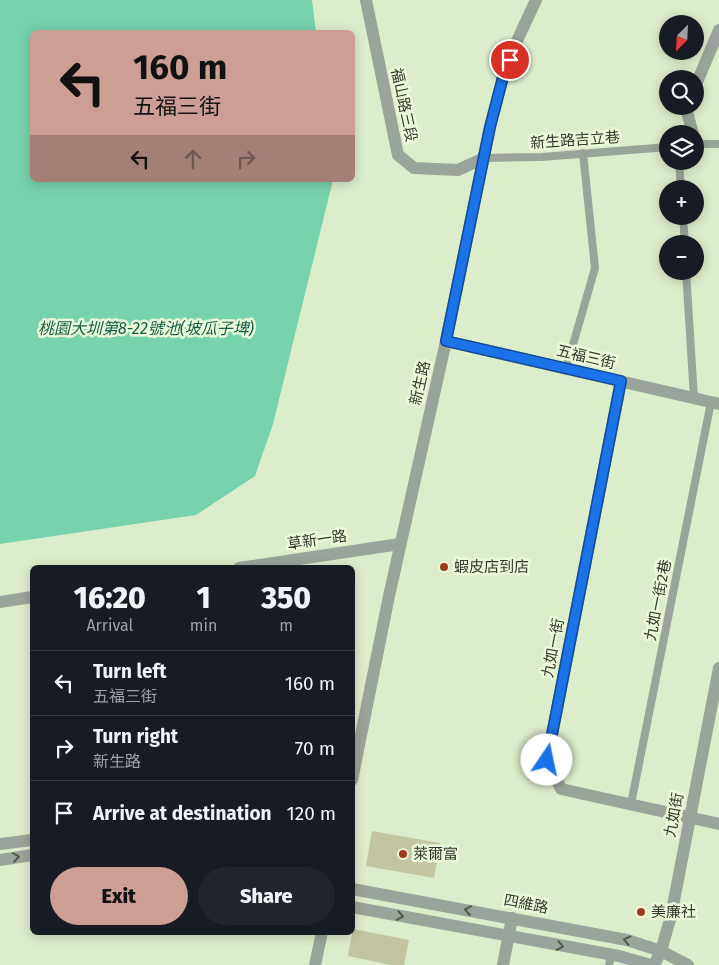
<!DOCTYPE html>
<meta charset="utf-8">
<style>
body{margin:0;font-family:"Fira Sans","Noto Sans TC",sans-serif;background:#20242c;color:#f1f3f6;height:100vh;display:flex;flex-direction:column;font-size:19px;white-space:nowrap}
*{box-sizing:border-box;margin:0}
p{font-size:16px;color:#9ea1a6}
.icon{flex:none;width:28px;height:28px;fill:none;stroke:currentColor;stroke-width:2;stroke-linecap:round;stroke-linejoin:round}
.map{position:relative;flex:1;overflow:hidden}
.side{position:absolute;left:30px;top:565px;width:325px;height:370px;display:flex;flex-direction:column;background:#171b24;border-radius:8px;box-shadow:0 2px 12px #0003}
.side>*{flex:none}
.top-card{position:absolute;left:30px;top:30px;width:325px;height:152px;border-radius:8px;box-shadow:0 2px 12px #0003;background:#cd9f94;color:#111;overflow:hidden}
.needle{width:32px;rotate:204deg}
.fabs{position:absolute;left:659px;top:15px;display:grid;gap:10px}
.fabs a{display:grid;place-items:center;width:45px;height:45px;border-radius:50%;background:#171b24;box-shadow:0 2px 12px #0003;font-size:25px}
.pin{position:absolute;display:grid;place-items:center;width:42px;height:42px;color:#fff;margin:-21px;border:2px solid #fff;border-radius:50%;box-shadow:0 1px 5px #0007}
.me{position:absolute;width:55px;margin:-28px;rotate:11deg;stroke-linejoin:round;filter:drop-shadow(0 0 4px #0008)}
.turn{display:flex;align-items:center;gap:18px;height:105px;padding:0 20px;font-size:22px}
.turn .icon{width:65px;height:65px;stroke-width:2.5}
.turn b{display:block;font-size:35px;line-height:42px}
.lanes{display:flex;align-items:center;height:48px;padding:0 20px;background:#0003;justify-content:center;gap:25px;direction:ltr}
.lanes .off{opacity:.35}
.eta{display:flex;justify-content:space-evenly;align-items:center;height:85px;text-align:center}
.eta b{font-size:30px;font-weight:800;line-height:35px}
.action{display:flex;gap:10px;margin-top:auto;padding:10px 20px}
.action a{flex:1;height:58px;border-radius:30px;background:#cd9f94;color:#111;font-size:20px;font-weight:800;line-height:58px;text-align:center}
.action a+a{background:#20242c;color:#f1f3f6}
ul{padding:0;list-style:none}
li{display:flex;align-items:center;gap:15px;height:65px;padding:0 20px;border-top:1px solid #363941}
li div{flex:1}
li b{display:block;font-size:19px}
li em{font-style:normal}
.map>svg:first-child{display:block}
.water{fill:#77d2ae}
.building{fill:#c3c5a1}
.lines{fill:none;stroke-linecap:round;stroke-linejoin:round}
.service{stroke:#99a59a;stroke-width:8}
.minor{stroke:#99a59a;stroke-width:12}
.tertiary{stroke:#99a59a;stroke-width:12}
.oneway{stroke:#52594d}
.route-casing{stroke:#114b97;stroke-width:12}
.route{stroke:#1a73e8;stroke-width:9}
.poi-dot{fill:#a0381d;stroke:#e9fad8;stroke-width:2}
.labels{text-anchor:middle;stroke-width:5;stroke-linejoin:round;paint-order:stroke}
.street-label{font-size:15px;fill:#33392c;stroke:#e9fad8}
.poi-label{font-size:15px;fill:#33392c;stroke:#e9fad8;text-anchor:start}
.water-label{font-size:16px;font-style:italic;fill:#165d46;stroke:#e9fad8}
</style>
<div class="map">
<svg width="719" height="965" viewBox="0 0 719 965">
<rect width="100%" height="100%" fill="#dcedcb"/>
<path class="water" d="M0 0H312L316 32H32V180H333L273 424 255 476 196 515 0 544Z"/>
<g class="building">
<path d="M372 831 440 843 434 878 366 866Z"/>
<path d="M353 929 409 940 404 965H391L348 956Z"/>
</g>
<g class="lines">
<g class="service">
<path d="M695 144H719"/>
<path d="M484 158 542 157 668 147"/>
<path d="M679 161 681 189"/>
<path d="M683 216 685 244"/>
<path d="M686 271 694 398"/>
<path d="M566 369 595 268 583 153"/>
<path d="M631 804 711 402"/>
<path d="M609 965 611 955"/>
</g>
<g class="minor">
<path d="M695 87 719 30"/>
<path d="M687 106 686 108 693 134"/>
<path d="M446 341 719 404"/>
<path d="M621 381 547 760 561 789 719 824"/>
<path d="M239 568 400 544"/>
<path d="M0 602 32 597"/>
<path d="M0 844 32 840"/>
<path d="M0 860 32 855"/>
<path d="M503 965 512 918"/>
<path d="M654 965 661 951 671 916 719 668"/>
</g>
<g class="tertiary">
<path d="M366 0 398 155 414 168 458 170 484 158"/>
<path d="M352 780 389 596 446 341 490 127 503 77 516 43 536 0"/>
<path d="M352 889 627 940 661 951 688 965"/>
<path d="M352 907 619 956 651 965"/>
<path d="M315 965 322 932"/>
</g>
</g>
<defs><path id="oneway-chevron" d="M-2-3.5L2.5 0L-2 3.5" fill="none" stroke-width="1.6" stroke-linecap="round" stroke-linejoin="round" transform="scale(1.25)"/></defs>
<g class="oneway">
<use href="#oneway-chevron" transform="translate(16 857) rotate(-8)"/>
<use href="#oneway-chevron" transform="translate(468 910) rotate(-170)"/>
<use href="#oneway-chevron" transform="translate(400 916) rotate(10)"/>
<use href="#oneway-chevron" transform="translate(627 940) rotate(-167)"/>
<use href="#oneway-chevron" transform="translate(560 946) rotate(11)"/>
</g>
<g class="lines">
<g class="route-casing">
<path id="route" d="M510 60 503 77 490 127 446 341 621 381 547 760"/>
</g>
<use href="#route" class="route"/>
</g>
<g class="poi-dot">
<circle cx="444" cy="567" r="5"/>
<circle cx="403" cy="854" r="5"/>
<circle cx="641" cy="912" r="5"/>
</g>
<g class="labels">
<g class="street-label">
<text transform="translate(404 105) rotate(78)" y="5">福山路三段</text>
<text transform="translate(575 140) rotate(-4)" y="5">新生路吉立巷</text>
<text transform="translate(586 357) rotate(13)" y="5">五福三街</text>
<text transform="translate(420 383) rotate(-77)" y="5">新生路</text>
<text transform="translate(317 540) rotate(-8)" y="5">草新一路</text>
<text transform="translate(658 600) rotate(-79)" y="5">九如一街2巷</text>
<text transform="translate(553 648) rotate(-79)" y="5">九如一街</text>
<text transform="translate(674 815) rotate(-79)" y="5">九如街</text>
<text transform="translate(526 904) rotate(11)" y="5">四維路</text>
</g>
<g class="poi-label">
<text x="454" y="572">蝦皮店到店</text>
<text x="413" y="859">萊爾富</text>
<text x="651" y="917">美廉社</text>
</g>
<g class="water-label">
<text x="146" y="334">桃園大圳第8-22號池(坡瓜子埤)</text>
</g>
</g>
</svg>
<div class="fabs">
<a><svg class="needle" viewBox="-14 -14 28 28"><path d="M0-13l5 13h-10z" fill="#e53935"/><path d="M0 13l5-13h-10z" fill="#9ea1a6"/></svg></a>
<a><svg class="icon" aria-label="search" viewBox="0 0 24 24"><circle cx="10" cy="10" r="6"/><path d="M15 15l6 6"/></svg></a>
<a><svg class="icon" aria-label="layers" viewBox="0 0 24 24"><path d="M12 4l9 5-9 5-9-5zM3 14l9 5 9-5"/></svg></a>
<a>+</a>
<a>−</a>
</div>
<div class="pin" style="left:510px;top:60px;background:#d93025"><svg class="icon" aria-label="arrive" viewBox="0 0 24 24"><path d="M6 21V4h12l-3 4 3 4H6"/></svg></div>
<svg class="me" style="left:547px;top:760px" viewBox="-20 -20 40 40"><circle r="19" fill="#fff"/><path d="M0-13L10 11 0 6-10 11z" fill="#1a73e8"/></svg>
<div class="top-card">
<div class="turn"><svg class="icon" aria-label="left" viewBox="0 0 24 24"><path d="M17 20v-9H6M10 6l-5 5 5 5"/></svg><div><b>160 m</b>五福三街</div></div>
<div class="lanes"><svg class="icon" aria-label="left" viewBox="0 0 24 24"><path d="M17 20v-9H6M10 6l-5 5 5 5"/></svg><svg class="icon off" aria-label="ahead" viewBox="0 0 24 24"><path d="M12 20V5M6 11l6-6 6 6"/></svg><svg class="icon off" aria-label="right" viewBox="0 0 24 24"><path d="M7 20v-9h11M14 6l5 5-5 5"/></svg></div>
</div>
<section class="side">
<div class="eta">
<div><b>16:20</b><p>Arrival</p></div>
<div><b>1</b><p>min</p></div>
<div><b>350</b><p>m</p></div>
</div>
<ul>
<li><svg class="icon" aria-label="left" viewBox="0 0 24 24"><path d="M17 20v-9H6M10 6l-5 5 5 5"/></svg><div><b>Turn left</b><p>五福三街</p></div><em>160 m</em></li>
<li><svg class="icon" aria-label="right" viewBox="0 0 24 24"><path d="M7 20v-9h11M14 6l5 5-5 5"/></svg><div><b>Turn right</b><p>新生路</p></div><em>70 m</em></li>
<li><svg class="icon" aria-label="arrive" viewBox="0 0 24 24"><path d="M6 21V4h12l-3 4 3 4H6"/></svg><div><b>Arrive at destination</b></div><em>120 m</em></li>
</ul>
<div class="action"><a>Exit</a><a>Share</a></div>
</section>
</div>
